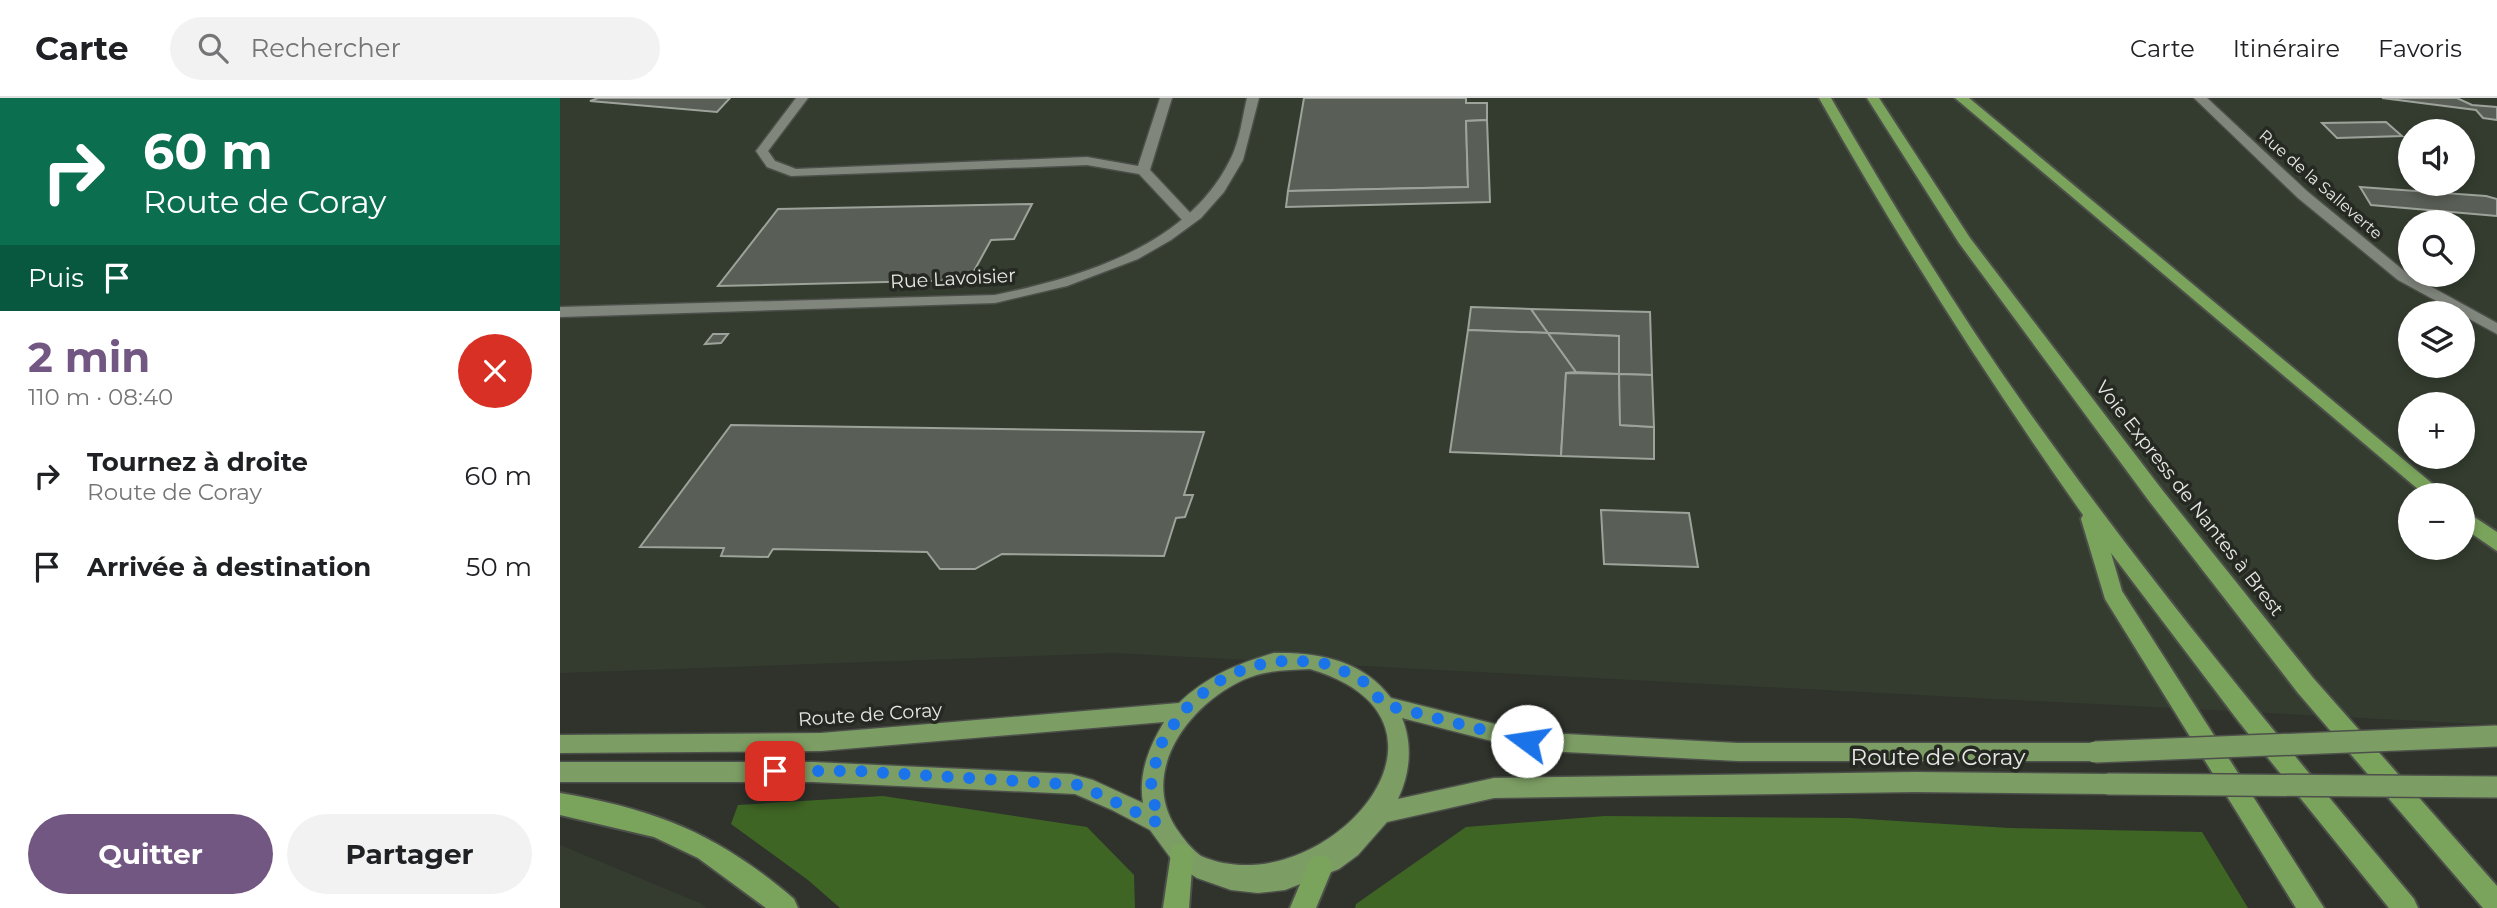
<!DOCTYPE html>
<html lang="fr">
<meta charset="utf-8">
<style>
body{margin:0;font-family:Montserrat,sans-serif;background:#f2f2f2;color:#202124;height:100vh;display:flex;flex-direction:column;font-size:26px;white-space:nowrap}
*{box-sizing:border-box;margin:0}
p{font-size:23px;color:#757577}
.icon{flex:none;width:38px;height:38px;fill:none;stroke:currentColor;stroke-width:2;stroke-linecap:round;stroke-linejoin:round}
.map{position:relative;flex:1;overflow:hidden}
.drawer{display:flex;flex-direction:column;background:#fff;width:560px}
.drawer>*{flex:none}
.guide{background:#0b6e4f;color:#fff;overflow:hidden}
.fabs{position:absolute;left:1838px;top:21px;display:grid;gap:14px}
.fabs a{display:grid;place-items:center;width:77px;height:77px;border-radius:50%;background:#fff;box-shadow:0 4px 10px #0003;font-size:35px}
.pin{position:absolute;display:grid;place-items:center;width:60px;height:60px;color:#fff;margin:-30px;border-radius:14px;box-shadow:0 4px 10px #0006}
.me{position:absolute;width:77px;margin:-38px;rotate:284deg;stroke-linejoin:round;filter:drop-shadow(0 0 5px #0008)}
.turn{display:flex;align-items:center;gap:24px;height:147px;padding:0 28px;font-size:32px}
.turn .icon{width:91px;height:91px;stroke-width:2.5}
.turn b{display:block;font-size:49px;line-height:60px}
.then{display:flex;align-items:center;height:66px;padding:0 28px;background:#0003;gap:14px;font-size:26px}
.round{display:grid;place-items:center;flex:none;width:74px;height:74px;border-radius:37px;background:#f2f2f2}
.headline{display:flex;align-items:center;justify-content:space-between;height:119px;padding:0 28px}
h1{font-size:42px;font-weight:700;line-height:52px;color:#735783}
.button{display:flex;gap:14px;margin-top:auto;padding:14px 28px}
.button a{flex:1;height:80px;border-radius:42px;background:#735783;color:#fff;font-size:28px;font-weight:700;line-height:80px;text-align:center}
.button a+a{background:#f2f2f2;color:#202124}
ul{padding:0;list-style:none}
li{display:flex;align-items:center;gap:21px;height:91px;padding:0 28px}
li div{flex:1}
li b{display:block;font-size:26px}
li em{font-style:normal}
header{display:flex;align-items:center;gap:42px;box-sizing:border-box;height:98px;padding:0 35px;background:#fff;border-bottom:2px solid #e0e0e0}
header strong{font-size:33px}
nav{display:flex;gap:38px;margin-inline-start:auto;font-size:24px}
.search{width:490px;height:63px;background:#f2f2f2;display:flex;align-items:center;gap:18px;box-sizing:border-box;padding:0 24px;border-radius:38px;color:#757577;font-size:26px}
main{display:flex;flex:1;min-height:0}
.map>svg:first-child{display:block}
.built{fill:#343c2f;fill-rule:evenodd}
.green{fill:#3f6524}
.building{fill:#595e56;stroke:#9da39a;stroke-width:2}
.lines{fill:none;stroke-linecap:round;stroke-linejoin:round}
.service-casing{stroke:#4d504a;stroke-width:3}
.minor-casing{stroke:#4d504a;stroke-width:3}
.primary-casing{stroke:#4d504a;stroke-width:3}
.trunk-casing{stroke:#4d504a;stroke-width:4}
.service{fill:#81867d;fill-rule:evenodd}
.minor{fill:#81867d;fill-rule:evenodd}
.primary{fill:#7c9d64;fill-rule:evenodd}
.trunk{fill:#7aa45c;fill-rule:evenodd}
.primary-bridge-casing{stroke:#4d504a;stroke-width:24;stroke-linecap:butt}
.primary-bridge{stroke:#7c9d64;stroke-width:21}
.route{stroke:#1a73e8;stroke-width:12;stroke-dasharray:0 21.6}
.labels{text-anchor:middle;stroke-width:7;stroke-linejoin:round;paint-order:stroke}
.far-street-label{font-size:16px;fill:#e5e8e3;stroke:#252922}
.street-label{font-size:19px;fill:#e5e8e3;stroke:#252922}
.near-street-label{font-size:23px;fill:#e5e8e3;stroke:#252922}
</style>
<header>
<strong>Carte</strong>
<div class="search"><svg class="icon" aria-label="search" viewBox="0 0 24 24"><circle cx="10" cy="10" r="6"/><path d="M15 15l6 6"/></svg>Rechercher</div>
<nav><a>Carte</a><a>Itinéraire</a><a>Favoris</a></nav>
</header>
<main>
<section class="drawer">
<div class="guide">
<div class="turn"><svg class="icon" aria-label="right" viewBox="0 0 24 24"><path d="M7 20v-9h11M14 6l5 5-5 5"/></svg><div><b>60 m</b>Route de Coray</div></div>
<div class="then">Puis<svg class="icon" aria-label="arrive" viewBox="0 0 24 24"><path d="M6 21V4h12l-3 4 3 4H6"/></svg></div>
</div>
<div class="headline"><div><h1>2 min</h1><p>110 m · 08:40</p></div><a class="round" style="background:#d93025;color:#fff"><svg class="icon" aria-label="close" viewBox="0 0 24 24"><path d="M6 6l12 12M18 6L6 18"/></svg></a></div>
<ul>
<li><svg class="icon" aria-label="right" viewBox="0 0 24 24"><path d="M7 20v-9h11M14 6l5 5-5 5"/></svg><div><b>Tournez à droite</b><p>Route de Coray</p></div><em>60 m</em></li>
<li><svg class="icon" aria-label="arrive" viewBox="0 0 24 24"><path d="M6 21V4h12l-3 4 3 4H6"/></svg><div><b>Arrivée à destination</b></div><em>50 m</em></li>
</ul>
<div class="button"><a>Quitter</a><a>Partager</a></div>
</section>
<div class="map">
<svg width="1937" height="810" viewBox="0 0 1937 810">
<rect width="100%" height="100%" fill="#2f332c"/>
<g class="built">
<path d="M0 0H1937V627L555 555 0 575ZM1850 33H1902V86H1850ZM1850 124H1902V177H1850ZM1850 215H1902V268H1850ZM1850 306H1902V359H1850ZM1850 397H1902V450H1850Z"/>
<path d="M0 747 142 806 146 810H0Z"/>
</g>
<g class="green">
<path d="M323 698 527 729 574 777 575 810H280L248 782 171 726 178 707Z"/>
<path d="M1045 718 1290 720 1449 730 1642 734 1688 810H795L796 806 906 729Z"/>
</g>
<g class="building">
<path d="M38 0H170L157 14 30 3Z"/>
<path d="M744 0H906V5H927V22L906 23 908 89 728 93Z"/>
<path d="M1822 0H1897L1912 7 1937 9V22L1923 20 1916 12Z"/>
<path d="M927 22 930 104 726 109 728 93 908 89 906 23Z"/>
<path d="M1826 24 1842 38 1777 40 1762 25Z"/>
<path d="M1800 89 1926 98 1937 101V118L1811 107Z"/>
<path d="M472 106 454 141 431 142 409 182 158 188 218 111Z"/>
<path d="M911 209 971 211 988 235 908 232Z"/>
<path d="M971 211 1090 214 1092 277 1059 276V238L988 235Z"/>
<path d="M908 232 988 235 1016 274 1006 275 1001 358 890 354Z"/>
<path d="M988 235 1059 238V276L1016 274Z"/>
<path d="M153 236H168L161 245 145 246Z"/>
<path d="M1006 275 1059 276 1060 327 1094 329V361L1001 358Z"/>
<path d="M1059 276 1092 277 1094 329 1060 327Z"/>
<path d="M171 327 644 334 624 397H633L625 419 616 420 604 458 442 456 415 471H380L367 454 213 451 208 459 161 458 164 450 80 449Z"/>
<path d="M1041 412 1129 415 1138 469 1044 466Z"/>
</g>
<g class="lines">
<g class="service-casing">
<path id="service" d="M236 0H248L208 53 215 63 236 71 527 59 578 68 600 0H612L590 72 636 121 629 125 624 124 579 76 527 67 231 78 207 69 196 53Z"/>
</g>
<g class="minor-casing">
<g id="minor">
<path d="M687 0H699L683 62 664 94 641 120 611 142 578 161 507 188 435 205 0 219V209L435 197C521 179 628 148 670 62 680 43 682 20 687 0Z"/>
<path d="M1634 0H1647L1748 94 1848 176 1937 225V236L1838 182 1738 100Z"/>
</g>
</g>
<g class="primary-casing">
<path id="primary" d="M714 555C758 554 803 562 831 600L967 634 1178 645H1535L1542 647 1546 654 1542 661 1535 663H1178L967 652 842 620C853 646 850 676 838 701L934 680 1355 674 1548 676 1556 679 1559 686 1556 693 1548 696 1355 694 934 700 827 724 798 757 779 771 725 792 698 795 671 792 637 780 615 766 590 732 552 712 515 696 253 684H0V664H253L511 676 533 682 583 705C578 676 589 649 604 624L261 653 0 655V637L261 635 619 605C647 578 677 566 714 555ZM750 571C929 624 761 810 641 758 630 750 624 741 616 730 579 673 629 607 683 582 704 572 727 572 750 571Z"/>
</g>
<g class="trunk-casing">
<g id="trunk">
<path d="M1259 0H1271C1333 107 1397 213 1469 314 1589 483 1721 643 1854 801L1858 810H1829L1679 624 1551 455 1562 493 1764 810H1736L1545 501 1521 421 1523 417C1428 282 1340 144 1259 0Z"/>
<path d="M1307 0H1319L1410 140 1603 393 1754 581 1937 788V810H1923L1738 595 1589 403 1399 145Z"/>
<path d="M1395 0H1409L1886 397H1865Z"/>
<path d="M1902 411 1937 434V453L1902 429Z"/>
<path d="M0 695C98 712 158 736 234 801L238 810H206L138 760 94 739 0 717Z"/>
<path d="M621 745 630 749 633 757 629 810H603L612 749Z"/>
<path d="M760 757 769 760 773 769 756 810H730L751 760Z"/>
</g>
</g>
<use href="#service" class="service"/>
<use href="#minor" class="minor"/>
<use href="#primary" class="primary"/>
<use href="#trunk" class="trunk"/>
<g class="primary-bridge-casing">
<g id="primary-bridge">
<path d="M1535 654 1937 638"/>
<path d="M1548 686 1937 689"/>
</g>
</g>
<use href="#primary-bridge" class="primary-bridge"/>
</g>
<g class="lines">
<path class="route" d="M215 673H296L520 687 598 725 591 687 599 649 622 614 653 586 690 568 730 562 768 566 801 581 825 607 967 643"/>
</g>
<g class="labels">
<g class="far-street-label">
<text transform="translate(1761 86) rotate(41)" y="6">Rue de la Salleverte</text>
</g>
<g class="street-label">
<text transform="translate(393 180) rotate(-3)" y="7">Rue Lavoisier</text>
<text transform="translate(1630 400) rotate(52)" y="7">Voie Express de Nantes à Brest</text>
<text transform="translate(310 616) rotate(-4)" y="7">Route de Coray</text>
</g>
<g class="near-street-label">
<text x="1378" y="667">Route de Coray</text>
</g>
</g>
</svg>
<div class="fabs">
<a><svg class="icon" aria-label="sound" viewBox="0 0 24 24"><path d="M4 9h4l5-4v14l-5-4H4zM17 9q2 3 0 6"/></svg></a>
<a><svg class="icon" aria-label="search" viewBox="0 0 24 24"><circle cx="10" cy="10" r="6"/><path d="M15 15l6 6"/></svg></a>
<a><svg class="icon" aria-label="layers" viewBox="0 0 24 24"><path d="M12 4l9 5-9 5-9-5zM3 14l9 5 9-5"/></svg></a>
<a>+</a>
<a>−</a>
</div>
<div class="pin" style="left:215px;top:673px;background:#d93025"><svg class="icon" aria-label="arrive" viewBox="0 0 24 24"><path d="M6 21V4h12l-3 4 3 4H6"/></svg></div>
<svg class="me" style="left:967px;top:643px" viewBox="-20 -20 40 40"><circle r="19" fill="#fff"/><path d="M0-13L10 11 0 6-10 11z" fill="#1a73e8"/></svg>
</div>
</main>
